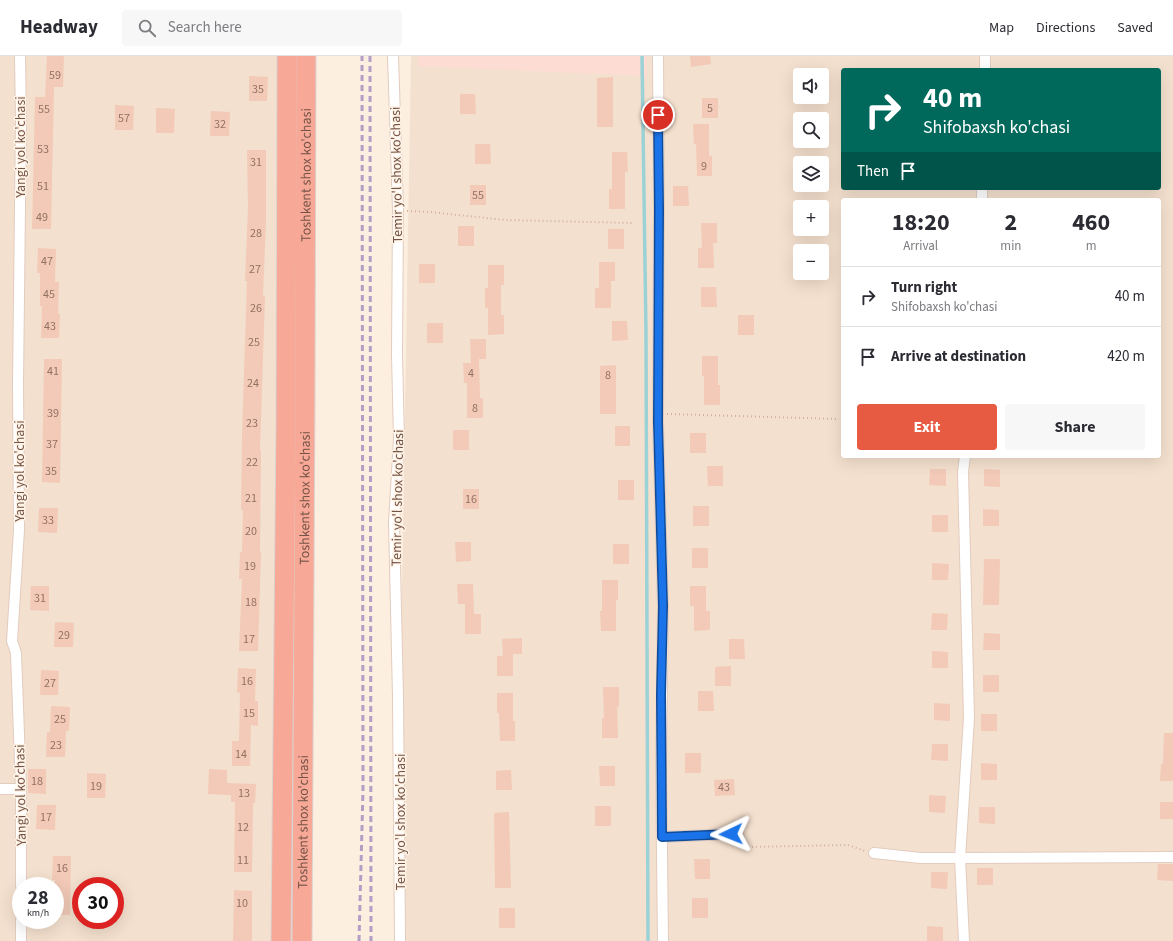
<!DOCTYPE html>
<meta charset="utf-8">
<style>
body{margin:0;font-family:"Source Sans 3",sans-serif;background:#f7f7f7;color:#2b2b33;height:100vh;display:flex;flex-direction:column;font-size:15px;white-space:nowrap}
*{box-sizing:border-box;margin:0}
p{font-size:13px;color:#7c7c81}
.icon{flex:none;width:22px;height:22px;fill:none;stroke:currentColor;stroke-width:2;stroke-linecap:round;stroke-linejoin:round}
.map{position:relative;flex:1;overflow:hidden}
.panel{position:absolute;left:841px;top:142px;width:320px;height:260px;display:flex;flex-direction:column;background:#fff;border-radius:4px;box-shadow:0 4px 16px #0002}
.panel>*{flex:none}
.top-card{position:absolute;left:841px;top:12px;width:320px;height:122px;border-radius:4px;box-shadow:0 4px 16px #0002;background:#00695c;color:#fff;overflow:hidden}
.fabs{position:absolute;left:793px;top:12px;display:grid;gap:8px}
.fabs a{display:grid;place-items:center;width:36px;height:36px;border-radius:4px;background:#fff;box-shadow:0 4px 16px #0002;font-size:20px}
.speed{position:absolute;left:12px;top:821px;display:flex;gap:8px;font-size:20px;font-weight:700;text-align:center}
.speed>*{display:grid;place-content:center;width:52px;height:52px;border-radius:50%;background:#fff;box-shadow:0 4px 16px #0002;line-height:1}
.speed small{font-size:10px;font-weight:400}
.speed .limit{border:6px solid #d22;background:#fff;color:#111}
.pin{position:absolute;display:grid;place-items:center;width:34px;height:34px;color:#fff;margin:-17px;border:2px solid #fff;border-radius:50%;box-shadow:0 1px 4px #0007}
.me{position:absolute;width:44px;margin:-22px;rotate:268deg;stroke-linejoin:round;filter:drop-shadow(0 0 3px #0008)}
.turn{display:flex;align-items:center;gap:14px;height:84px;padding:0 16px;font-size:18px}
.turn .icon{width:52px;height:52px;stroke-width:2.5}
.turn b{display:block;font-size:28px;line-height:34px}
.then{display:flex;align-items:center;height:38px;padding:0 16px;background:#0003;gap:8px;font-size:15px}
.eta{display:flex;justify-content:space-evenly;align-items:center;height:68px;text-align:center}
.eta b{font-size:24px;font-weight:700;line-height:28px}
.primary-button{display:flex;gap:8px;margin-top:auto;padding:8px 16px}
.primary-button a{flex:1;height:46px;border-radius:4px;background:#e85b43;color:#fff;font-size:16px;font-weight:700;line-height:46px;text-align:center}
.primary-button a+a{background:#f7f7f7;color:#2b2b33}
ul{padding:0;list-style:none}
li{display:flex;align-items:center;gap:12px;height:60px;padding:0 16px;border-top:1px solid #e1e1e2}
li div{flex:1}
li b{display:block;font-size:15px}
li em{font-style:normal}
header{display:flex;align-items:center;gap:24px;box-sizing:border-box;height:56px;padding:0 20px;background:#fff;border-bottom:1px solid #e1e1e2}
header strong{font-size:19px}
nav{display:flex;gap:22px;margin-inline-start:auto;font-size:14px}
.search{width:280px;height:36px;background:#f7f7f7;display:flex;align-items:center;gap:10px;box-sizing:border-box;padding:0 14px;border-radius:4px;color:#7c7c81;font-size:15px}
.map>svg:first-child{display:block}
.residential{fill:#f4e0ce;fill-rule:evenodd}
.commercial{fill:#fddcd3}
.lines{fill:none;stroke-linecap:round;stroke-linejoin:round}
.stream{stroke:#9bd2d7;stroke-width:3.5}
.building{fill:#f2cab7}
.street-casing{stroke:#e2ccbf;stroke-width:12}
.highway-casing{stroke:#dbd2cf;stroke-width:21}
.path{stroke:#d6ad9b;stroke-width:2;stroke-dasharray:1 3;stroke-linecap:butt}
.street{stroke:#fff;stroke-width:10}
.highway{stroke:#f7a896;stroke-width:19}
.rail{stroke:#b19fc5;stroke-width:3;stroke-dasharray:6 4;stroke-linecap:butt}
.route-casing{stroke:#114b97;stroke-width:10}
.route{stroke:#1a73e8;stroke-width:7}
.labels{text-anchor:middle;stroke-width:3;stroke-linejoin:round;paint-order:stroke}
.number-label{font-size:12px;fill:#937163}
.street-label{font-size:14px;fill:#735347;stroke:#fff3e6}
</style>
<header>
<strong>Headway</strong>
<div class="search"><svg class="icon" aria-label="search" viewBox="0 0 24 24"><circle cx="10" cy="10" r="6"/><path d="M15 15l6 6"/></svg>Search here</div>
<nav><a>Map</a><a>Directions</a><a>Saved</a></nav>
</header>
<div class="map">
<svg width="1173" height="885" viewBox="0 0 1173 885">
<rect width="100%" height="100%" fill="#fcefe0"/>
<g class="residential">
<path d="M0 0H292L293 885H0ZM21 830H55V864H21ZM81 830H115V864H81Z"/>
<path d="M411 0H1173V885H396ZM843 14H1159V132H843ZM800 19H822V41H800ZM800 63H822V85H800ZM800 107H822V129H800ZM843 144H1159V400H843ZM800 151H822V173H800ZM800 195H822V217H800Z"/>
</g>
<path class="commercial" d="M418 0H647V20L418 10Z"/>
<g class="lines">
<path class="stream" d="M642 0 646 277 648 885"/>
</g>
<g class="building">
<path d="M47 0H64L63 31H54L51 173H32L35 41H45Z"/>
<path d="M690 0H710L711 8 691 11Z"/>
<path d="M249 20 268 21 267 45H249Z"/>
<path d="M613 21V71H597V22Z"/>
<path d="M460 38H475L476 58H460Z"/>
<rect x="702" y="42" width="16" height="20"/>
<path d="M115 49 134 50 133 74H115Z"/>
<path d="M156 52 175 53 174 77H156Z"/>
<path d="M211 55 230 56 229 80H210Z"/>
<path d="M693 68H709V100H712V120H697L696 88H694Z"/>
<path d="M475 88H490L491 108H475Z"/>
<path d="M247 94H266V165L263 240H265L260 394 261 395 260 496H261L258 595H239L242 523H239L240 496H242L243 454H241L242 379 247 225H245L248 151Z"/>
<path d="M612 96H627L628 116H625V153H609V133H612Z"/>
<rect x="470" y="129" width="16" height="20"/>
<path d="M673 130H688L689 150H673Z"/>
<path d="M701 167H717V187H713L714 212H698V192H702Z"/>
<rect x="458" y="170" width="16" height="20"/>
<rect x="608" y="173" width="16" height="20"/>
<path d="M38 192 56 193 55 226H59L58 258H60L59 282H41L42 250H40V217H37Z"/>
<path d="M599 206H615V225H611V252H595V232H599Z"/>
<rect x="419" y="208" width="16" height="19"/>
<path d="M488 209H504V229H501V259H504V278L488 279V252H485V232H488Z"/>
<path d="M701 231H716L717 251H701Z"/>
<rect x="738" y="259" width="16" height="20"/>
<path d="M612 265H627L628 284 612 285Z"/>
<rect x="427" y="267" width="16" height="20"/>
<path d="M470 283H486V303H479L480 342H483V362H467V327H464L463 307H471Z"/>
<path d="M702 300H718V329H720V349H704V320H702Z"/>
<path d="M44 303H62L60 427 42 426Z"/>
<path d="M616 309V358H600V310Z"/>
<rect x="615" y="370" width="15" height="20"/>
<rect x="453" y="374" width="16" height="20"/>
<rect x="690" y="377" width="16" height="20"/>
<path d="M707 410H723V430H708Z"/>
<path d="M930 413H946V430L929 429Z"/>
<path d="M984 413 1000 414V431L984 430Z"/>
<rect x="618" y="424" width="16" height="20"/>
<rect x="463" y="433" width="16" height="20"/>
<rect x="693" y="450" width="16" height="20"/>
<path d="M39 452H58L57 477 38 476Z"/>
<path d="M983 453 999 454V470H983Z"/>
<rect x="932" y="459" width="16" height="17"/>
<path d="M455 486H471V505L456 506Z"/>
<rect x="613" y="488" width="16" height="20"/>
<rect x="692" y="492" width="16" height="20"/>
<path d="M984 503H1000L999 549H983Z"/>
<path d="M932 507 949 508 948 524H932Z"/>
<path d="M602 524H618V544H616V575H601L600 555H602Z"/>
<path d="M457 528H473L474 558H481V578H465V548H458Z"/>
<path d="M31 530H49V555L30 554Z"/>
<path d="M690 530H706V555H710V574L694 575V550H690Z"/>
<path d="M932 557 948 558 947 574H931Z"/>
<path d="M55 566 74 567 73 591H54Z"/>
<path d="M984 577 1000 578V594H983Z"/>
<path d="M522 582V598H513V620H497V600H503L502 583Z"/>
<path d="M729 583H744L745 603H729Z"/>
<path d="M932 595 948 596V612H932Z"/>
<path d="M731 610V630H715V611Z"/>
<path d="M238 612 256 613 255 645H258V670L251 669 250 710H232V685H239L240 637 237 636Z"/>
<path d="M41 614 59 615 58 639H40Z"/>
<rect x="983" y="619" width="16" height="17"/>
<path d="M603 631H619V651H617L618 682H602V662H604Z"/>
<path d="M698 635H713L714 655H698Z"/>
<path d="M497 637H513V665H515V685H500L499 657H497Z"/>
<path d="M934 647 950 648V665L934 664Z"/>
<path d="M51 650 70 651 69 675H66L65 701H46L47 676H50Z"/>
<rect x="981" y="658" width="16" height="17"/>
<path d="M1164 677H1173V725H1160L1161 708H1163Z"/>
<path d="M932 688H948V705L931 704Z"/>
<rect x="685" y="697" width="16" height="20"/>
<path d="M981 707 997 708V724H981Z"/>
<path d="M599 710H615V730H600Z"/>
<path d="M28 713H46V738L28 737Z"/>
<path d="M209 713 227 714V727L256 728 255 747H253L252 816H234L235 746H231V739L208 738Z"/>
<path d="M511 714 512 734H496V715Z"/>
<path d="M87 717 106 718 105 742H87Z"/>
<path d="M734 723 735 739 715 740 714 724Z"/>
<path d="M929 739 946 740 945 757 929 756Z"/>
<rect x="1160" y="746" width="13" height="17"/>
<path d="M37 749H56L55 774 36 773Z"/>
<rect x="595" y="750" width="16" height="20"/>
<path d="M979 751H995V768L979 767Z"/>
<path d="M509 756 511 832H495L494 757Z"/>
<path d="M53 800H71L70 859H55V824H52Z"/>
<path d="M694 803H710V823H695Z"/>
<path d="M1158 808H1173V825L1157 824Z"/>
<rect x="977" y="812" width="16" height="17"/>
<path d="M931 816H948L947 833 931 832Z"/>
<path d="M234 834 252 835V885H233Z"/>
<rect x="692" y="842" width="16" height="20"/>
<rect x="499" y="852" width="16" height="20"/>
<path d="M927 870 943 871V885H927Z"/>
</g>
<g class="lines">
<g class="street-casing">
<g id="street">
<path d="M20 0 21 64 18 327 19 474 12 585 16 597 21 733V830"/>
<path d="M393 0 398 155 397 299 399 383 394 467 398 640 400 885"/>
<path d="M658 0 659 153 658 366 663 550 661 707 663 885"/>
<path d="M985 14V2"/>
<path d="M982 144V132"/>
<path d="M0 733H21"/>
<path d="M662 781 731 778"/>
<path d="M874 797 921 802H960L969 662 963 416 965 400"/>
<path d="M21 885V864"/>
<path d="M964 885 960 802 1173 801"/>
</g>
</g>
<g class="highway-casing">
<g id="highway">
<path d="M281 885 286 365 287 0"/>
<path id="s1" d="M302 885 305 336 306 0"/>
</g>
</g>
<g class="path">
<path d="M407 155 430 156 505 164 634 167"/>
<path d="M667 358 839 363"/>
<path d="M739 783 749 791 848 789 865 795"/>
</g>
<use href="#street" class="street"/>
<use href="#highway" class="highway"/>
<g class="rail">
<path d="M370 0 371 885"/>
<path d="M359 885 363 734 362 0"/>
</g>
</g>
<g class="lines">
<g class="route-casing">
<path id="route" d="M658 59 659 153 658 366 663 550 661 639 662 781 731 778"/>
</g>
<use href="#route" class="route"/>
</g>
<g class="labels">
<g class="number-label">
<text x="55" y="23">59</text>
<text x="258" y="37">35</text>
<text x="710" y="56">5</text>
<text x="44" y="57">55</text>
<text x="124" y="66">57</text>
<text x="220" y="72">32</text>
<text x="43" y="97">53</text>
<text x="256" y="110">31</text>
<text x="704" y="114">9</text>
<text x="43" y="134">51</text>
<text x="478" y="143">55</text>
<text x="42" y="165">49</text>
<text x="256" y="181">28</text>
<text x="47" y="209">47</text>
<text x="255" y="217">27</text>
<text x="49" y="242">45</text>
<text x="256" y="256">26</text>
<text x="50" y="274">43</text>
<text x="254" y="290">25</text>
<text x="53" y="319">41</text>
<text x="471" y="321">4</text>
<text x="608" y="323">8</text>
<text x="253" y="331">24</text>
<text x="475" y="356">8</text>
<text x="53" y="361">39</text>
<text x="252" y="371">23</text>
<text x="52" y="392">37</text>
<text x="252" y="410">22</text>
<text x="51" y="419">35</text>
<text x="251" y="446">21</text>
<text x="471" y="447">16</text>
<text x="48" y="468">33</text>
<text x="251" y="479">20</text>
<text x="250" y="514">19</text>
<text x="40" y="546">31</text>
<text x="251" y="550">18</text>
<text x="64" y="583">29</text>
<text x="249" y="587">17</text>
<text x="247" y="629">16</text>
<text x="50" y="631">27</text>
<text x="249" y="661">15</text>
<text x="60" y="667">25</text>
<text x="56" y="693">23</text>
<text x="241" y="702">14</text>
<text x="37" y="729">18</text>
<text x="96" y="734">19</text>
<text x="724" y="735">43</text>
<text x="244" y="741">13</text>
<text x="46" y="765">17</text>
<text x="243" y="775">12</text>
<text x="243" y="808">11</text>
<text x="62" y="816">16</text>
<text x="242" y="851">10</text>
</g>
<g class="street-label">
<text transform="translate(20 91) rotate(-90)" y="5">Yangi yol ko'chasi</text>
<text dy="5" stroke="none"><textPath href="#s1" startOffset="766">Toshkent shox ko'chasi</textPath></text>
<text transform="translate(396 119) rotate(-91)" y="5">Temir yo'l shox ko'chasi</text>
<text transform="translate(19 415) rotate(-90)" y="5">Yangi yol ko'chasi</text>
<text transform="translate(397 442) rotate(-89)" y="5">Temir yo'l shox ko'chasi</text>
<text dy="5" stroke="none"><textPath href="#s1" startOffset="443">Toshkent shox ko'chasi</textPath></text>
<text transform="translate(20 739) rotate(-91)" y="5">Yangi yol ko'chasi</text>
<text dy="5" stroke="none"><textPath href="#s1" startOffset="119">Toshkent shox ko'chasi</textPath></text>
<text transform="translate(400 766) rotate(-90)" y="5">Temir yo'l shox ko'chasi</text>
</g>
</g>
</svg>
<div class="fabs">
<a><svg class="icon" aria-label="sound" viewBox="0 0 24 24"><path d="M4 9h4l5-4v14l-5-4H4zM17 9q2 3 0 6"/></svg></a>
<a><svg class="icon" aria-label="search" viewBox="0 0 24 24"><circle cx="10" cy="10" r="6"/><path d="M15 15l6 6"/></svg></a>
<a><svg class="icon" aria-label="layers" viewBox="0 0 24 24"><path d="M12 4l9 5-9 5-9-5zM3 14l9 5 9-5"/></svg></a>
<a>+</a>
<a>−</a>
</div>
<div class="speed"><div>28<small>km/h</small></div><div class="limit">30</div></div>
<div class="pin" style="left:658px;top:59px;background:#d93025"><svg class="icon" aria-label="arrive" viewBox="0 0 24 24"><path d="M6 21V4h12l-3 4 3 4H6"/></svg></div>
<svg class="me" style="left:731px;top:778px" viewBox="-20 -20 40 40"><path d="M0-17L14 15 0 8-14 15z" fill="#1a73e8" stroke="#fff" stroke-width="4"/></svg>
<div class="top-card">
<div class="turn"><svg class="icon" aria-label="right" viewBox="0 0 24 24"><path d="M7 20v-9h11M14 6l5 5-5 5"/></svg><div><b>40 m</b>Shifobaxsh ko'chasi</div></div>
<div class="then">Then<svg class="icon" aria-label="arrive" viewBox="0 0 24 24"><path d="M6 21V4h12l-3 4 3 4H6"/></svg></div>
</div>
<section class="panel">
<div class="eta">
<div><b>18:20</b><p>Arrival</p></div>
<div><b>2</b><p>min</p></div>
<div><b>460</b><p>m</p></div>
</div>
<ul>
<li><svg class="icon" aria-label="right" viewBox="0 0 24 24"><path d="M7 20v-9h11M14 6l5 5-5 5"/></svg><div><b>Turn right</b><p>Shifobaxsh ko'chasi</p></div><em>40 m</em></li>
<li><svg class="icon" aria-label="arrive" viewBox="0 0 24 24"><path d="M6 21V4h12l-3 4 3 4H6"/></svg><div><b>Arrive at destination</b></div><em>420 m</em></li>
</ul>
<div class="primary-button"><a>Exit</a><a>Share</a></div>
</section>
</div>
